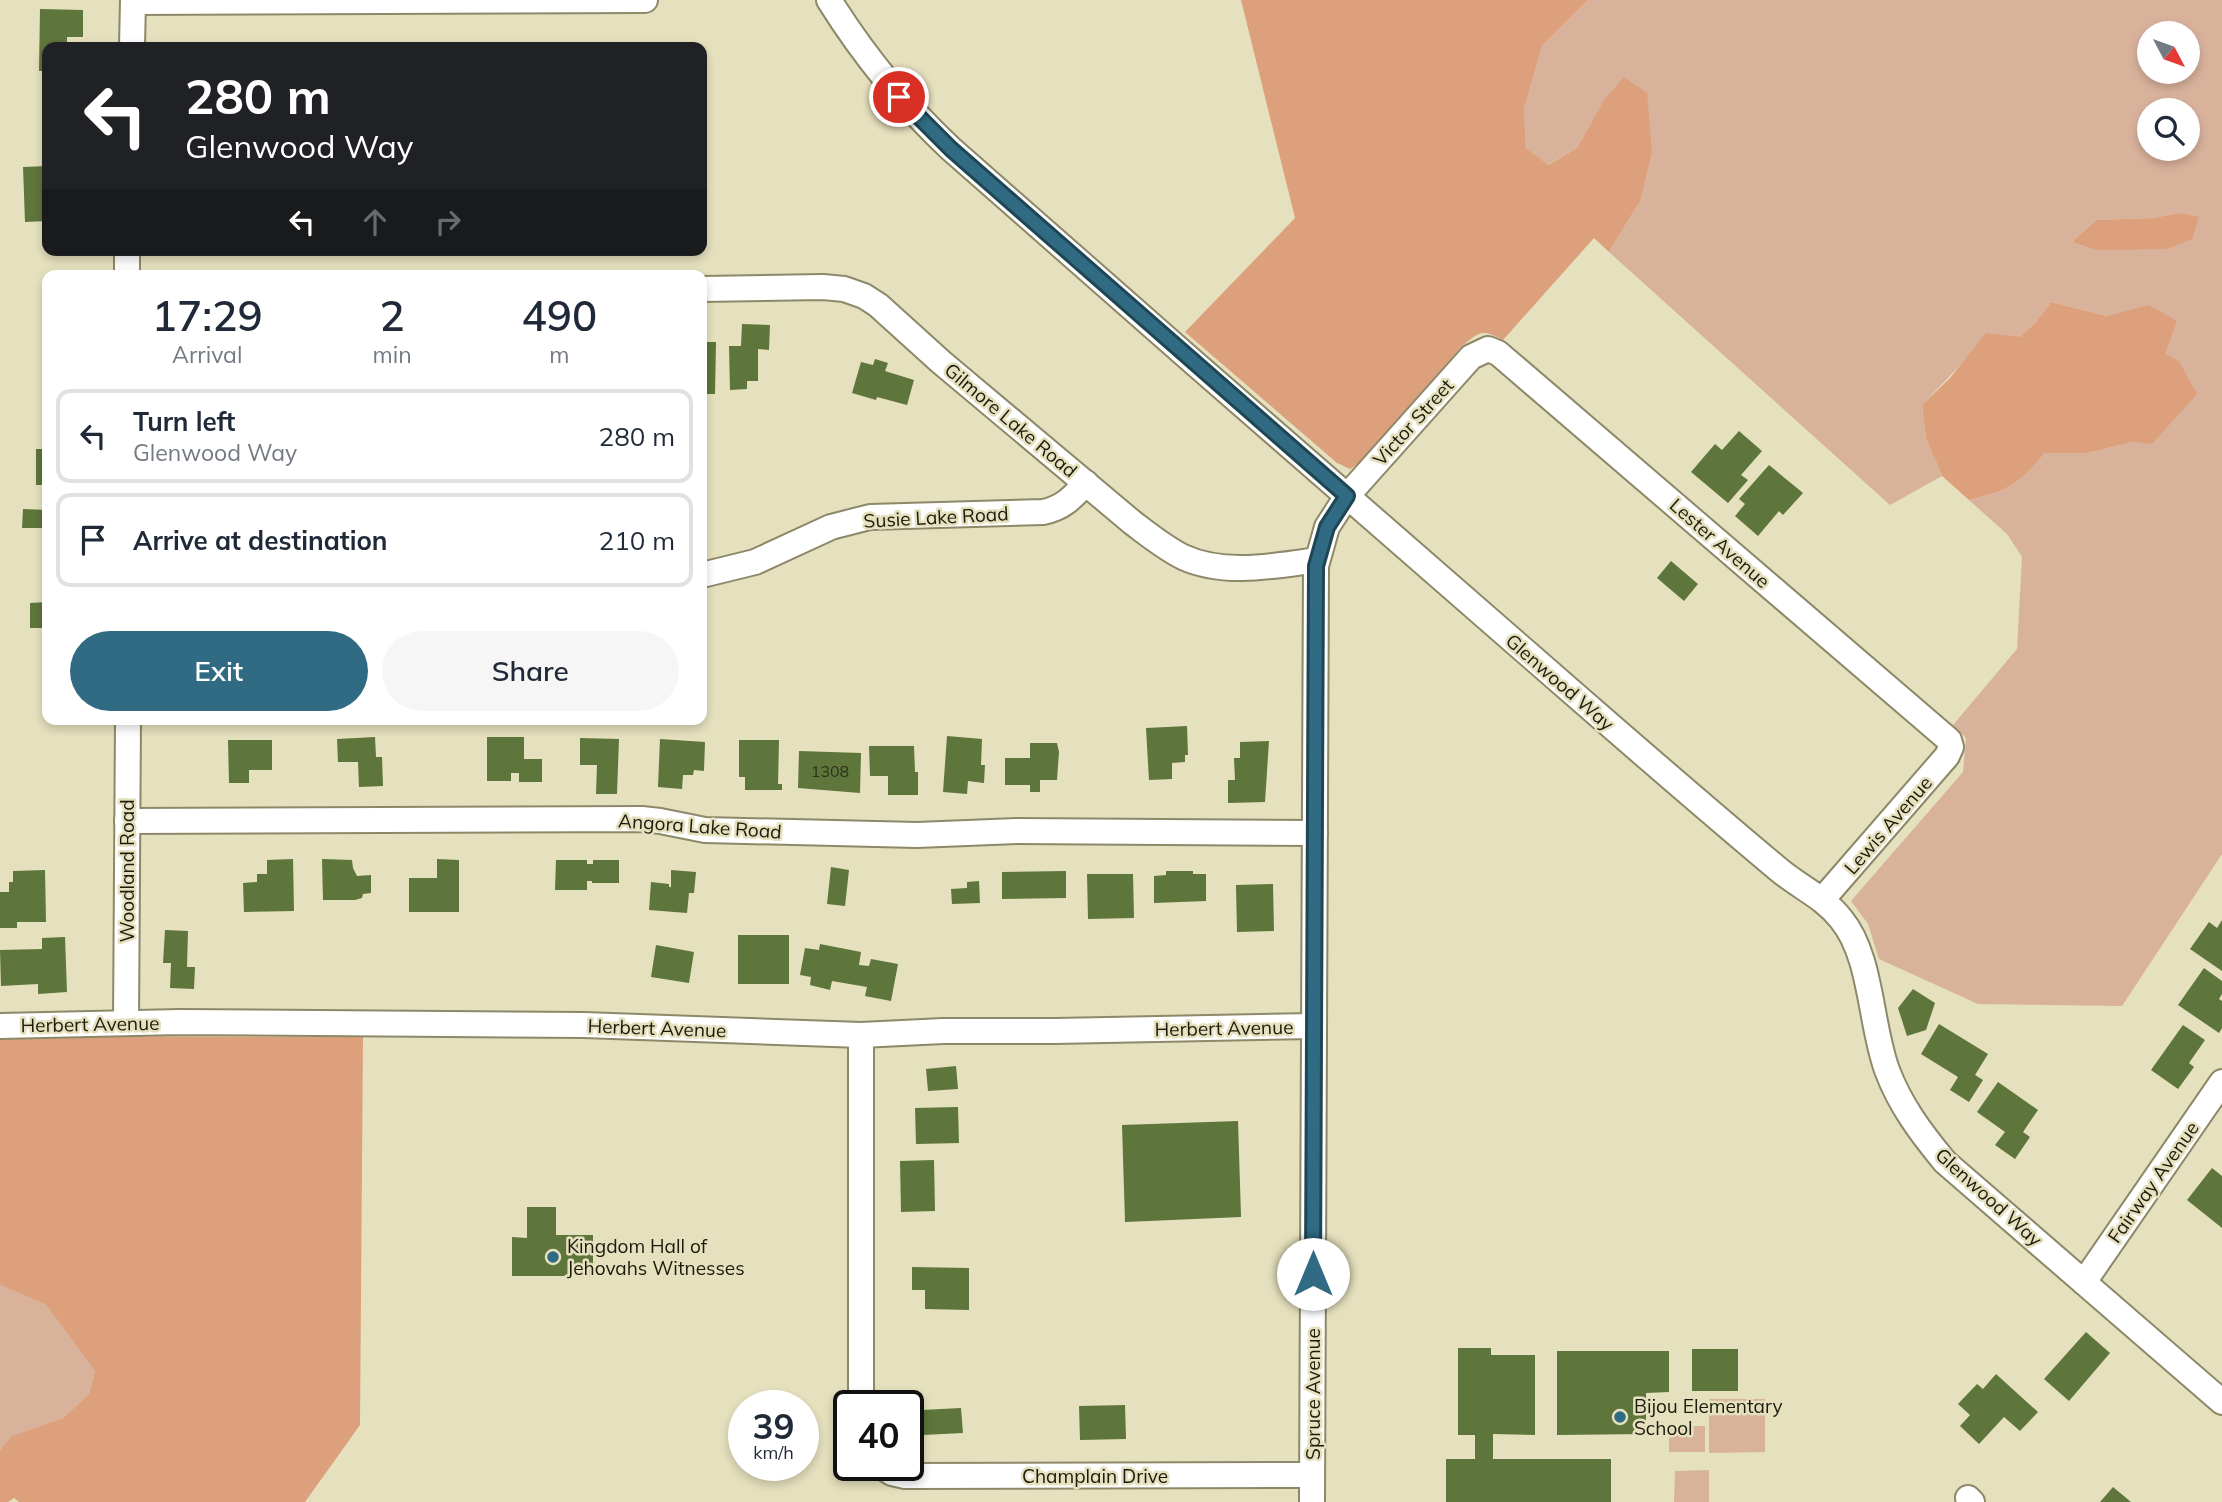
<!DOCTYPE html>
<style>
body{margin:0;font-family:Mulish,sans-serif;background:#f6f6f7;color:#1f2937;height:100vh;display:flex;flex-direction:column;font-size:26px;white-space:nowrap}
*{box-sizing:border-box;margin:0}
p{font-size:23px;color:#747a83}
.icon{flex:none;width:38px;height:38px;fill:none;stroke:currentColor;stroke-width:2;stroke-linecap:round;stroke-linejoin:round}
.map{position:relative;flex:1;overflow:hidden}
.side{position:absolute;left:42px;top:270px;width:665px;height:455px;display:flex;flex-direction:column;background:#fff;border-radius:14px;box-shadow:0 4px 10px #0003}
.side>*{flex:none}
.hud{position:absolute;left:42px;top:42px;width:665px;height:214px;border-radius:14px;box-shadow:0 4px 10px #0003;background:#202124;color:#fff;overflow:hidden}
.needle{width:46px;rotate:131deg}
.fabs{position:absolute;left:2137px;top:21px;display:grid;gap:14px}
.fabs a{display:grid;place-items:center;width:63px;height:63px;border-radius:50%;background:#fff;box-shadow:0 4px 10px #0003;font-size:35px}
.speed{position:absolute;left:728px;top:1390px;display:flex;gap:14px;font-size:35px;font-weight:700;text-align:center}
.speed>*{display:grid;place-content:center;width:91px;height:91px;border-radius:50%;background:#fff;box-shadow:0 4px 10px #0003;line-height:1}
.speed small{font-size:18px;font-weight:400}
.speed .limit{border:4px solid #111;border-radius:10px;background:#fff;color:#111}
.pin{position:absolute;display:grid;place-items:center;width:60px;height:60px;color:#fff;margin:-30px;border:4px solid #fff;border-radius:50%;box-shadow:0 2px 7px #0007}
.me{position:absolute;width:77px;margin:-38px;rotate:0deg;stroke-linejoin:round;filter:drop-shadow(0 0 5px #0008)}
.turn{display:flex;align-items:center;gap:24px;height:147px;padding:0 28px;font-size:32px}
.turn .icon{width:91px;height:91px;stroke-width:2.5}
.turn b{display:block;font-size:49px;line-height:60px}
.lanes{display:flex;align-items:center;height:66px;padding:0 28px;background:#0003;justify-content:center;gap:35px;direction:ltr}
.lanes .off{opacity:.35}
.eta{display:flex;justify-content:space-evenly;align-items:center;height:119px;text-align:center}
.eta b{font-size:42px;font-weight:600;line-height:49px}
.cta{display:flex;gap:14px;margin-top:auto;padding:14px 28px}
.cta a{flex:1;height:80px;border-radius:42px;background:#306b83;color:#fff;font-size:28px;font-weight:600;line-height:80px;text-align:center}
.cta a+a{background:#f6f6f7;color:#1f2937}
ul{padding:0;list-style:none}
li{display:flex;align-items:center;gap:21px;height:94px;margin:0 14px 10px;padding:0 14px;border:4px solid #e0e1e3;border-radius:14px}
li div{flex:1}
li b{display:block;font-size:26px}
li em{font-style:normal}
.map>svg:first-child{display:block}
.green{fill:#d9b29c;fill-rule:evenodd}
.forest{fill:#dda07d}
.building{fill:#5e753b}
.lines{fill:none;stroke-linecap:round;stroke-linejoin:round}
.minor-casing{stroke:#8d8868;stroke-width:28}
.minor{stroke:#fff;stroke-width:24}
.route-casing{stroke:#1f4655;stroke-width:18}
.route{stroke:#306b83;stroke-width:12}
.poi-dot{fill:#306b83;stroke:#e5e0bd;stroke-width:2.5}
.labels{text-anchor:middle;stroke-width:5;stroke-linejoin:round;paint-order:stroke}
.number-label{font-size:16px;fill:#2c3118}
.street-label{font-size:19px;fill:#1c1a0d;stroke:#e5e0bd}
.poi-label{font-size:19px;fill:#1c1a0d;stroke:#e5e0bd;text-anchor:start}
</style>
<div class="map">
<svg width="2222" height="1502" viewBox="0 0 2222 1502">
<rect width="100%" height="100%" fill="#e5e0bd"/>
<g class="green">
<path d="M1588 0H2222V854L2122 1006 1978 1004 1879 959 1868 924 1851 901 1963 772 1966 738 1953 725 2017 649 2022 557 2007 534 1969 500C2008 491 2019 483 2045 453H2087L2133 442 2152 443 2165 354 2149 306 2107 316 2051 302 2036 322 2020 337 1968 357 1922 405 1926 438 1942 476 1890 505 1609 252 1640 201 1603 101 1577 148 1547 165 1526 148 1524 109 1542 46ZM2149 33H2188V72H2149ZM2149 110H2188V149H2149ZM2180 213 2095 250 2072 242 2096 220 2152 218Z"/>
<path d="M0 1285 46 1305 95 1371 89 1394 63 1418 13 1436 0 1450Z"/>
<path d="M1709 1399H1765V1452L1709 1453Z"/>
<rect x="1669" y="1426" width="36" height="26"/>
<path d="M1709 1470V1502H1674L1675 1471Z"/>
</g>
<g class="forest">
<path d="M1241 0H1588L1542 46 1524 109 1526 148 1548 165 1577 148 1603 101 1624 77 1647 93 1652 152 1640 201 1609 252 1594 238 1503 340C1481 328 1479 332 1461 347L1362 461 1350 469 1337 463 1185 332 1295 218Z"/>
<path d="M2180 213 2199 217 2192 239 2167 249 2095 250 2072 242 2096 220 2152 218Z"/>
<path d="M2051 302 2107 316 2149 305 2177 321 2165 354 2179 361 2197 394 2152 444 2133 442 2087 453H2045C2019 483 2009 491 1969 500L1942 476 1926 438 1922 405 1950 378 1986 333 2020 337 2036 322Z"/>
<path d="M0 1036 363 1037 360 1425 305 1502H19L14 1498 8 1502H0V1450L12 1436 63 1418 89 1394 95 1371 46 1305 0 1285Z"/>
</g>
<g class="building">
<path d="M40 9 83 10V37H67V47H47V71H39Z"/>
<rect x="169" y="42" width="38" height="5"/>
<rect x="242" y="43" width="30" height="4"/>
<path d="M47 166V221L25 222 23 167Z"/>
<path d="M702 323H707V342H716L715 394H702Z"/>
<path d="M742 324 770 325 769 350 758 349V381H747V389L730 390 729 346H741Z"/>
<path d="M875 359 888 363 885 371 914 380 907 405 877 397 876 400 852 393 861 362 873 365Z"/>
<path d="M1739 431 1762 451 1741 475 1748 480 1728 503 1691 472 1715 444 1722 450Z"/>
<rect x="36" y="449" width="11" height="36"/>
<path d="M1769 465 1803 493 1783 515 1779 511 1758 536 1735 516 1745 504 1739 499Z"/>
<path d="M23 509 47 510V561H42L43 528H22Z"/>
<path d="M1671 561 1698 584 1684 601 1657 578Z"/>
<path d="M47 602V628H30V603Z"/>
<path d="M1187 726 1188 755H1185V762L1172 763V779L1149 780 1146 728Z"/>
<path d="M947 736 982 739 981 765H985L984 783 968 781 967 794 943 792Z"/>
<path d="M375 737 376 757H382L383 786 359 787 358 762H338L337 739Z"/>
<path d="M487 737H524V759H542V782H519V773H511V781H487Z"/>
<path d="M580 738 619 739 617 794H596L597 765H580Z"/>
<path d="M660 739 705 742 704 771 694 770 693 775H683L682 789 658 787Z"/>
<path d="M228 740H272V770H249V783H229Z"/>
<path d="M739 740H779L778 784H782V790H745V777H739Z"/>
<path d="M1269 741 1265 802 1228 803V780H1235L1234 758H1240V742Z"/>
<path d="M1030 743H1057L1059 752 1057 780H1040V792H1030V785H1005V758H1030Z"/>
<path d="M869 746H914L915 772H918V795H888V776H870Z"/>
<path d="M799 751 861 753 860 793 798 788Z"/>
<path d="M293 859 294 911 244 912 243 883 257 882V874H267V860Z"/>
<path d="M322 859 352 860 353 868 357 876 371 875V893L363 894 362 898 355 900H323Z"/>
<path d="M437 859 459 860V912H409V878H437Z"/>
<path d="M556 860H587V864H593V860H619V883H592V881H587V890H555Z"/>
<path d="M831 867 849 870 845 906 827 904Z"/>
<path d="M45 870 46 922H17V928H0V892H9V882H13V871Z"/>
<path d="M671 870 696 872 694 893H689L687 913 649 910 651 882 669 884V887H671Z"/>
<path d="M1066 871V898L1002 899V872Z"/>
<path d="M1166 871H1193V874H1206V901L1154 903V876L1166 875Z"/>
<path d="M1087 874H1133L1134 918 1088 919Z"/>
<path d="M979 881 980 903 952 904 951 889 967 888V882Z"/>
<path d="M1273 884 1274 931 1237 932 1236 885Z"/>
<path d="M2222 920V971L2190 949 2209 922 2217 928Z"/>
<path d="M165 930 188 931 187 967H195L194 989 170 988 171 963H163Z"/>
<rect x="738" y="935" width="51" height="49"/>
<path d="M65 937 67 992 38 994V984L1 986 0 950 42 949V938Z"/>
<path d="M820 944 861 952 859 965 869 966 871 959 898 964 891 1001 865 996 867 987 832 981 830 990 810 985 811 977 800 975 805 948 819 950Z"/>
<path d="M656 945 694 952 689 983 651 977Z"/>
<path d="M2204 968 2222 981V994L2219 999 2222 1001V1028L2219 1033 2178 1005Z"/>
<path d="M1913 989 1935 1003 1926 1030 1907 1036 1898 1008Z"/>
<path d="M1939 1024 1988 1054 1975 1075 1983 1080 1969 1102 1950 1090 1958 1077 1921 1054Z"/>
<path d="M2183 1025 2205 1040 2189 1063 2194 1067 2178 1089 2151 1070Z"/>
<path d="M956 1066 958 1089 928 1091 926 1069Z"/>
<path d="M1998 1082 2038 1110 2023 1132 2030 1137 2015 1159 1995 1145 2005 1132 1977 1112Z"/>
<path d="M958 1107 959 1143 916 1144 915 1108Z"/>
<path d="M1238 1121 1241 1217 1125 1222 1122 1125Z"/>
<path d="M934 1160 935 1211 901 1212 900 1161Z"/>
<path d="M2212 1168 2222 1176V1228L2187 1200Z"/>
<path d="M527 1207H556V1235H593V1276H512V1237L527 1238Z"/>
<path d="M912 1267 969 1268V1310L925 1309V1290H912Z"/>
<path d="M2086 1332 2110 1353 2069 1401 2044 1379Z"/>
<path d="M1458 1348H1491V1355H1535V1435L1493 1434V1459H1611V1502H1446V1459H1475V1435H1458Z"/>
<rect x="1692" y="1349" width="46" height="42"/>
<path d="M1557 1351H1669V1392L1646 1393V1434L1557 1435Z"/>
<path d="M1996 1374 2038 1412 2020 1431 2004 1417 1979 1444 1960 1426 1970 1415 1958 1404 1977 1384 1983 1389Z"/>
<path d="M1125 1405 1126 1439 1080 1440 1079 1406Z"/>
<path d="M961 1408 963 1433 923 1435 922 1410Z"/>
<path d="M2113 1487 2131 1502H2100Z"/>
</g>
<g class="lines">
<g class="minor-casing">
<g id="minor">
<path d="M829 0C864 56 903 104 951 149 1165 338 1381 526 1596 713 1657 766 1717 818 1778 869 1799 887 1824 897 1841 919 1872 956 1870 1024 1887 1070 1900 1105 1921 1133 1945 1162L2222 1402"/>
<path d="M133 2 645 0"/>
<path d="M132 47 133 0"/>
<path d="M127 275V250"/>
<path d="M702 289 823 287 844 289 864 296 878 305 941 362 1133 523C1149 535 1165 548 1183 557 1224 576 1274 566 1317 560"/>
<path d="M702 575 755 562 831 527 870 517 1043 512C1063 508 1072 498 1086 483"/>
<path d="M127 821 642 819 660 821 705 830 917 835 1017 831 1315 833"/>
<path d="M126 1023 128 719"/>
<path d="M0 1026 180 1022 584 1025 861 1035 943 1031H1055L1314 1026"/>
<path d="M2084 1282 2222 1082"/>
<path d="M861 1405V1035"/>
<path d="M879 1465 892 1473 905 1476 1312 1475"/>
<path d="M1968 1498 1972 1502"/>
<path d="M1312 1502 1316 566 1327 527 1347 496 1471 357 1488 349 1498 353 1949 740 1951 747 1947 756 1822 900"/>
</g>
</g>
<use href="#minor" class="minor"/>
</g>
<g class="lines">
<g class="route-casing">
<path id="route" d="M899 97 951 149 1347 496 1327 527 1316 566 1313 1274"/>
</g>
<use href="#route" class="route"/>
</g>
<g class="poi-dot">
<circle cx="553" cy="1257" r="7"/>
<circle cx="1620" cy="1417" r="7"/>
</g>
<g class="labels">
<g class="number-label">
<text x="830" y="777">1308</text>
</g>
<g class="street-label">
<text transform="translate(1011 420) rotate(40)" y="7">Gilmore Lake Road</text>
<text transform="translate(1413 422) rotate(-48)" y="7">Victor Street</text>
<text transform="translate(936 517) rotate(-3)" y="7">Susie Lake Road</text>
<text transform="translate(1720 543) rotate(41)" y="7">Lester Avenue</text>
<text transform="translate(1560 682) rotate(41)" y="7">Glenwood Way</text>
<text transform="translate(1888 825) rotate(-49)" y="7">Lewis Avenue</text>
<text transform="translate(700 826) rotate(4)" y="7">Angora Lake Road</text>
<text transform="translate(127 871) rotate(-90)" y="7">Woodland Road</text>
<text transform="translate(90 1024) rotate(-1)" y="7">Herbert Avenue</text>
<text transform="translate(657 1028) rotate(2)" y="7">Herbert Avenue</text>
<text transform="translate(1224 1028) rotate(-1)" y="7">Herbert Avenue</text>
<text transform="translate(2153 1182) rotate(-55)" y="7">Fairway Avenue</text>
<text transform="translate(1989 1197) rotate(42)" y="7">Glenwood Way</text>
<text transform="translate(1313 1394) rotate(-90)" y="7">Spruce Avenue</text>
<text x="1095" y="1483">Champlain Drive</text>
</g>
<g class="poi-label">
<text x="567" y="1253">Kingdom Hall of<tspan x="567" dy="22">Jehovahs Witnesses</tspan></text>
<text x="1634" y="1413">Bijou Elementary<tspan x="1634" dy="22">School</tspan></text>
</g>
</g>
</svg>
<div class="fabs">
<a><svg class="needle" viewBox="-14 -14 28 28"><path d="M0-13l5 13h-10z" fill="#e53935"/><path d="M0 13l5-13h-10z" fill="#747a83"/></svg></a>
<a><svg class="icon" aria-label="search" viewBox="0 0 24 24"><circle cx="10" cy="10" r="6"/><path d="M15 15l6 6"/></svg></a>
</div>
<div class="speed"><div>39<small>km/h</small></div><div class="limit">40</div></div>
<div class="pin" style="left:899px;top:97px;background:#d93025"><svg class="icon" aria-label="arrive" viewBox="0 0 24 24"><path d="M6 21V4h12l-3 4 3 4H6"/></svg></div>
<svg class="me" style="left:1313px;top:1274px" viewBox="-20 -20 40 40"><circle r="19" fill="#fff"/><path d="M0-13L10 11 0 6-10 11z" fill="#306b83"/></svg>
<div class="hud">
<div class="turn"><svg class="icon" aria-label="left" viewBox="0 0 24 24"><path d="M17 20v-9H6M10 6l-5 5 5 5"/></svg><div><b>280 m</b>Glenwood Way</div></div>
<div class="lanes"><svg class="icon" aria-label="left" viewBox="0 0 24 24"><path d="M17 20v-9H6M10 6l-5 5 5 5"/></svg><svg class="icon off" aria-label="ahead" viewBox="0 0 24 24"><path d="M12 20V5M6 11l6-6 6 6"/></svg><svg class="icon off" aria-label="right" viewBox="0 0 24 24"><path d="M7 20v-9h11M14 6l5 5-5 5"/></svg></div>
</div>
<section class="side">
<div class="eta">
<div><b>17:29</b><p>Arrival</p></div>
<div><b>2</b><p>min</p></div>
<div><b>490</b><p>m</p></div>
</div>
<ul>
<li><svg class="icon" aria-label="left" viewBox="0 0 24 24"><path d="M17 20v-9H6M10 6l-5 5 5 5"/></svg><div><b>Turn left</b><p>Glenwood Way</p></div><em>280 m</em></li>
<li><svg class="icon" aria-label="arrive" viewBox="0 0 24 24"><path d="M6 21V4h12l-3 4 3 4H6"/></svg><div><b>Arrive at destination</b></div><em>210 m</em></li>
</ul>
<div class="cta"><a>Exit</a><a>Share</a></div>
</section>
</div>
